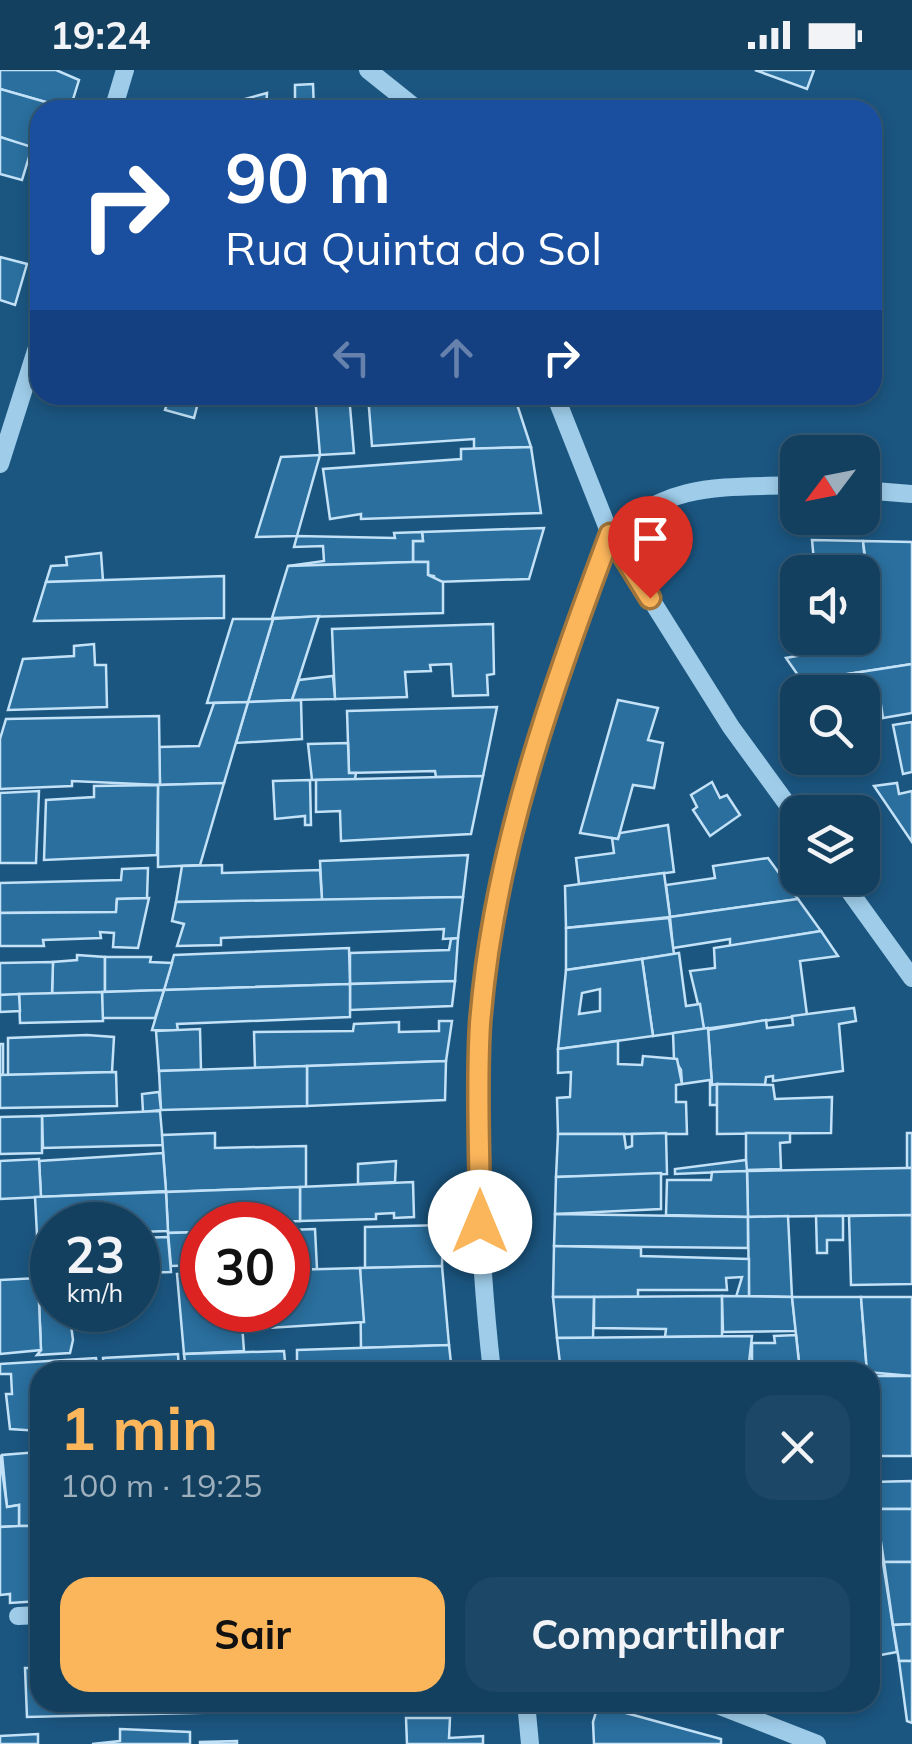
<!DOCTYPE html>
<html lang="pt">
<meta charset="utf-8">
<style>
body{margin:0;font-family:Mulish,sans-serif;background:#1d4766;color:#f1f3f6;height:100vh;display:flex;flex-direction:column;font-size:38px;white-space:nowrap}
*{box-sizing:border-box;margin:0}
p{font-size:32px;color:#9dafbd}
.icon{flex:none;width:55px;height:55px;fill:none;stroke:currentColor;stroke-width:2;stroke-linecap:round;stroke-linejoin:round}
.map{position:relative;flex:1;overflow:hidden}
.drawer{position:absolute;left:30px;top:1292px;width:850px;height:350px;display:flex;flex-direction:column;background:#144060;border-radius:30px;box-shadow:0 5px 15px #0003,0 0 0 2px #335975}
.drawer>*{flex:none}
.guide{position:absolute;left:30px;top:30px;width:852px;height:305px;border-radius:30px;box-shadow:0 5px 15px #0003,0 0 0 2px #335975;background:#1a4fa0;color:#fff;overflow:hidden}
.needle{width:65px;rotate:238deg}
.buttons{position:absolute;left:780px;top:365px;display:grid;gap:20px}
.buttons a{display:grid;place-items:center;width:100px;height:100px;border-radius:20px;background:#144060;box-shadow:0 5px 15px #0003,0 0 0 2px #335975;font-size:50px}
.speed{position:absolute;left:30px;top:1132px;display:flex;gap:20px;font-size:50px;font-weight:700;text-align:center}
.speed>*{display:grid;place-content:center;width:130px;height:130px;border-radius:50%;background:#144060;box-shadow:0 5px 15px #0003,0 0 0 2px #335975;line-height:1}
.speed small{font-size:25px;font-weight:400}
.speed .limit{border:15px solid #d22;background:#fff;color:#111}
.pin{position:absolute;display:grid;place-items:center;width:85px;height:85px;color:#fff;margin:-102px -42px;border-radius:50% 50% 50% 0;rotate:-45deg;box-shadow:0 0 10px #0007}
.pin .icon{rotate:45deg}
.me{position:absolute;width:110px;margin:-55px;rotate:0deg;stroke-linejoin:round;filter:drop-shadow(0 0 8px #0008)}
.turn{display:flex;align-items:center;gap:35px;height:210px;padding:0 30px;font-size:45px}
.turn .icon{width:130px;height:130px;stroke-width:2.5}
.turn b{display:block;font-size:70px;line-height:85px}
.lanes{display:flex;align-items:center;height:95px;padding:0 30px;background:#0003;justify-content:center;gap:50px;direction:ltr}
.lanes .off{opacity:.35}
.round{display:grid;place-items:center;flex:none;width:105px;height:105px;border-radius:30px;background:#1d4766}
.summary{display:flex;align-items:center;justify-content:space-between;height:170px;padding:0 30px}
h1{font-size:60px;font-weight:700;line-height:75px;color:#fbb55b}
.primary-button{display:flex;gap:20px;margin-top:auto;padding:20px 30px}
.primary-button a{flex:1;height:115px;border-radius:30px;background:#fbb55b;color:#111;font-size:40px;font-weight:700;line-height:115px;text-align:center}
.primary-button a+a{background:#1d4766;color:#f1f3f6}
.status{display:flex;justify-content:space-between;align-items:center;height:70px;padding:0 50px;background:#144060;direction:ltr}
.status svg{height:28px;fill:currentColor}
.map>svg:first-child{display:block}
.building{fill:#2a6f9e;stroke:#c3e2f7;stroke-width:2.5;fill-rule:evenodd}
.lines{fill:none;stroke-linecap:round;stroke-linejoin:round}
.minor{stroke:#9ecce9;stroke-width:18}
.route-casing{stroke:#a3763b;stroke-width:25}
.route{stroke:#fbb55b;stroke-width:18}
</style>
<div class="status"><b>19:24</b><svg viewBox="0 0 49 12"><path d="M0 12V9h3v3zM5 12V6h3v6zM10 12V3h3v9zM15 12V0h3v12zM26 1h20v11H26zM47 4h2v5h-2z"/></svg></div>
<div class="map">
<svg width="912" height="1674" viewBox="0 0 912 1674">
<rect width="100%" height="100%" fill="#1b5680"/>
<g class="building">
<path d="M0 0H56L79 10 70 39 0 19Z"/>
<path d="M755 0H814L807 19Z"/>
<path d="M313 14 314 40H295V15Z"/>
<path d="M0 19 70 39 40 40V82L0 67Z"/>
<path d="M267 23 266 40H227V34Z"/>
<path d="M0 67 32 77 22 110 0 104Z"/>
<path d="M0 187 27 194 15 235 0 230Z"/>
<path d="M144 325H200L194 348 165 340 168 331Z"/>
<path d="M315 325H349L354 383 320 385Z"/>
<path d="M368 325H514L531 377 474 379V369L372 376Z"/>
<path d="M531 377 541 443 361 449V444L330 449 323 399 461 389V379Z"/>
<path d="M320 385 297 466 256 467 281 387Z"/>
<path d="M544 458 529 509 435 512 434 506 428 505V492H413V471H423L422 462Z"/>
<path d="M422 462 423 471H413V492L288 496 324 491 323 476 294 477 297 466 395 468 394 463Z"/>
<path d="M812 470 863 471 866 502H815Z"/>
<path d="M863 471 912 472V594L802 611 786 588 813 583V575L862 568 874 557Z"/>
<path d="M101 483 103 511 46 512 51 496 67 495 66 487Z"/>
<path d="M413 492H428V505L443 512V543L272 548 288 496Z"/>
<path d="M224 506V548L34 551 46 512Z"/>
<path d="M319 546 292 630 248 632 273 549Z"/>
<path d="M233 549H273L248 632 207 633Z"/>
<path d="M493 554 494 604 487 605 488 625 453 626 451 594 430 595 431 601 405 602 407 627 335 629 332 559Z"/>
<path d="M94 574 95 595H106L107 637 8 640 23 589 74 586V576Z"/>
<path d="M912 594V643L883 648 881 635 862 638V622H850L848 604Z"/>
<path d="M333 606 335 629 292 630 299 610Z"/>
<path d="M301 630 302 669 236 673 248 632Z"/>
<path d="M618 630 658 638 648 670 663 673 654 718 633 715 618 769 580 763Z"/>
<path d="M248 632 224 713 160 715 159 677 199 676 214 633Z"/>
<path d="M497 637 483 706 436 707 435 701 349 703 347 641Z"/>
<path d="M159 646 160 715 72 711V716L0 719V669L6 649Z"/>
<path d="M912 652V702L903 704 893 655Z"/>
<path d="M348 673 349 703H356L355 709 312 710 308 674Z"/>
<path d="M483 706 471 764 341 771 340 741 316 742V710Z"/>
<path d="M310 710 311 755H305V746L275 749 273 711Z"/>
<path d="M712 712 720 728 727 725 740 745 710 766 693 740 697 737 691 725Z"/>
<path d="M224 713 200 795 158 797V715Z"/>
<path d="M897 713 899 724 912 721V772L874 716Z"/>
<path d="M158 715 157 785 44 790 46 730 94 727V716Z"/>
<path d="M39 721 36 793H0V723Z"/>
<path d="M668 755 674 802 579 814 576 788 614 783 612 768 618 769 620 763Z"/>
<path d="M468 785 463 827 322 830 320 791Z"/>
<path d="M768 788 798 829 670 847 666 815 715 808 713 796Z"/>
<path d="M222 795V803L320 800 322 830 176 832 182 796Z"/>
<path d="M148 798 147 828 117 829 116 842 0 843V813L121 810 122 799Z"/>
<path d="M664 803 670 847 566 858 565 816Z"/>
<path d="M463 827 458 868 443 869 444 859 221 868V875L177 876 184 854 172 851 176 832Z"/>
<path d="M149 828 138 878 113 877 114 863 100 862 101 868 43 870 44 876H0V843L116 842 117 829Z"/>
<path d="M798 829 821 861 730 876V869L673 878 670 847Z"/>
<path d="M669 848 674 884 566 900V858Z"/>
<path d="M821 861 838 886 800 891 807 945 704 959 690 901 715 898 714 878Z"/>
<path d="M458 868 455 911 350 914V883L449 880 451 869Z"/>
<path d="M349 878 350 914 164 920 174 885Z"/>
<path d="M679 883 686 936 700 934 704 959 653 966 642 889Z"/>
<path d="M77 885 105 887V922L52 924 53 892 77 890Z"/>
<path d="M105 887H151L150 892 172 893 164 920 105 922Z"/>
<path d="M642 889 653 966 558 979 566 900ZM600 919V941L579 944 582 923Z"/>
<path d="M53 892 52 924 0 925V893Z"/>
<path d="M455 911 452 936 350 940V914Z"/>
<path d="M350 914V947L177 954 178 961 152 960 164 920Z"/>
<path d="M164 920 155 948H102V922Z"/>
<path d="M102 922 103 951 20 953 19 924Z"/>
<path d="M19 924 20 941 0 942V925Z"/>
<path d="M854 938 856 951 839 954 843 1001 773 1011V1006L766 1007 765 1015H712L708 960 766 950 767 958 793 955 792 946Z"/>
<path d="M439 951H452L446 991 255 998 254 962 353 961 354 954 399 952V962L439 961Z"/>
<path d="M708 958 712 1015 717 1014V1035H710V1010L682 1014 681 1000 674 989 673 963Z"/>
<path d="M200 959 201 1000 159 1001 156 961Z"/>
<path d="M87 965 114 967 112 1002 8 1005V968Z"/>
<path d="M618 971V994L642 995 643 986 677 989 682 1014 676 1015V1032H686L687 1064H558L557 1028 570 1027 571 1002 558 1003V979Z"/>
<rect x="0" y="974" width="3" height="31"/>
<path d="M446 991 445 1030 307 1036V996Z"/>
<path d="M307 996V1036L161 1040 159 1001Z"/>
<path d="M116 1002 117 1036 0 1038V1005Z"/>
<path d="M717 1014 773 1015 775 1029 832 1027 831 1063 717 1064Z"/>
<path d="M159 1022 161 1040 143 1042 142 1024Z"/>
<path d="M160 1041 163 1075 43 1078 42 1046Z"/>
<path d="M42 1046V1083L0 1084V1047Z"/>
<path d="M215 1063V1078L306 1076V1117L166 1122 162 1065Z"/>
<path d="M666 1063 667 1104 556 1107 558 1064H624L626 1078 632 1076V1064Z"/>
<path d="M746 1063H790V1072L780 1073 781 1099 746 1100Z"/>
<rect x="907" y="1063" width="5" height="35"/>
<path d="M163 1083 166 1121 41 1127 39 1091Z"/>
<path d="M39 1089 41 1127 0 1129V1091Z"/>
<path d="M746 1090 747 1101 675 1104V1099Z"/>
<path d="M396 1091 395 1112 358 1114V1094Z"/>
<path d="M907 1098H912V1145L748 1147 747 1101Z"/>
<path d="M747 1101 748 1147 666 1145 667 1110H711L712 1102Z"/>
<path d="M661 1103V1139L555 1144 556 1107Z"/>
<path d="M413 1112 414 1147 394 1148V1143L376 1144V1149L300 1151V1117Z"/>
<path d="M300 1117V1151L202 1155V1162L168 1163 166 1122Z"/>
<path d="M166 1122 168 1161 138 1162V1155H52V1165H37L35 1127Z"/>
<path d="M555 1144 748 1147V1178L554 1176Z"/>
<path d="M912 1145V1214L851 1215 849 1146Z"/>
<path d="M788 1146 792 1227 749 1226 748 1147Z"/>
<path d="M816 1146H843V1170H827V1183H817Z"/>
<path d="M443 1155 442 1196 365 1198V1157Z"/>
<path d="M315 1159 317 1199 288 1200V1160Z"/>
<path d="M202 1162V1195L171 1196 168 1163Z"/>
<path d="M168 1167 171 1202 138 1203V1168Z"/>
<path d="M554 1176 641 1178V1186L749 1189V1226L736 1227 742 1207 726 1208 727 1220H638V1227H553Z"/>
<path d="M442 1196 449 1275 361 1278 360 1198Z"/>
<path d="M360 1198 364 1252 268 1258V1251L245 1252V1240H288V1200Z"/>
<path d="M202 1203V1240H241L244 1281 184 1284 177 1204Z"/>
<path d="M38 1208H52V1240H69L73 1270 70 1283 37 1285 41 1280Z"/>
<path d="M38 1208 41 1280 0 1284V1210Z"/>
<path d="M722 1226V1266L665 1267 666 1259 594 1258V1227Z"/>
<path d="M722 1226 792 1227 796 1261 723 1262Z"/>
<path d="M553 1227H594L593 1268H557Z"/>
<path d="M792 1227H861L867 1302H800Z"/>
<path d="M861 1227H912V1306L867 1302Z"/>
<path d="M796 1265 800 1302H752V1273H775L774 1266Z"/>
<path d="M752 1266 748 1302 563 1295 561 1302 557 1268Z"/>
<path d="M449 1275 452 1302H297V1280Z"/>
<path d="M284 1281 286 1302H186L184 1284Z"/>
<path d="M178 1284 179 1302H104L103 1288Z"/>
<path d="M96 1288 98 1302H40V1361L10 1359 6 1324H12L11 1304H0V1294Z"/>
<path d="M874 1306H912V1386H872V1374L879 1375Z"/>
<path d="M38 1382 40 1456H19V1435L7 1437 2 1385Z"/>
<path d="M0 1385 7 1437 19 1435V1456L0 1457Z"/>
<path d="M870 1401 881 1480 870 1482Z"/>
<path d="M912 1411V1439H876L872 1412Z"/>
<path d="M876 1439H912V1492H884Z"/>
<path d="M19 1456H40V1531L10 1533V1524L0 1525V1457Z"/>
<path d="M881 1480 897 1582 870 1587V1482Z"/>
<path d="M884 1492H912V1554L893 1555Z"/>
<path d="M912 1554V1591H899L893 1555Z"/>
<path d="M899 1591H912V1653L907 1651Z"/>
<path d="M25 1598H40V1632H109V1645L27 1647Z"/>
<path d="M109 1632H236V1642L109 1645Z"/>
<path d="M236 1632H271V1638L236 1640Z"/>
<path d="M293 1632H342V1636L294 1638Z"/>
<path d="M352 1632H465L352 1636Z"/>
<path d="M604 1637 721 1669V1674H594L593 1652 597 1639Z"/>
<path d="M406 1648H450L449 1668 483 1666V1674H407Z"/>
<path d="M120 1659 190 1662V1674H92L120 1671Z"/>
<path d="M38 1664V1674H0V1666Z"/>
<path d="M237 1671V1674H200V1672Z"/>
</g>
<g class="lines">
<g class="minor">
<path d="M368 0 418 40"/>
<path d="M113 40 125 0"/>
<path d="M555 325 610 464 731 657 798 749"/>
<path d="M0 394 40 268"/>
<path d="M862 420 912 424"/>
<path d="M610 464C675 411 717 418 798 415"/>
<path d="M840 808 912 908"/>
<path d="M492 1302C471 1115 470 921 517 737 541 644 576 554 610 464"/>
<path d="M18 1546 40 1545"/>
<path d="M526 1632 530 1674"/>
<path d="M710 1632 817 1674"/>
</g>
</g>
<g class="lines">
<g class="route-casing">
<path id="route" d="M480 1152C480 1086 476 1019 480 954 493 783 551 623 610 464L650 528"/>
</g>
<use href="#route" class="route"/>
</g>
</svg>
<div class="buttons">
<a><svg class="needle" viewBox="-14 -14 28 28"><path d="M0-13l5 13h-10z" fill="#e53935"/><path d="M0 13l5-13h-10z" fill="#9dafbd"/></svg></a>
<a><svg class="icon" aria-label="sound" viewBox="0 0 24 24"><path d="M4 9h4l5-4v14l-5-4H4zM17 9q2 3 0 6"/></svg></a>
<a><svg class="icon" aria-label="search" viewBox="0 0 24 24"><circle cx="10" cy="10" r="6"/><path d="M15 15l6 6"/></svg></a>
<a><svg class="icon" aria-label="layers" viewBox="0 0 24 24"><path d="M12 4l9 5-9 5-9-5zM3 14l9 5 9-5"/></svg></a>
</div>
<div class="speed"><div>23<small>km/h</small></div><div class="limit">30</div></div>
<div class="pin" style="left:650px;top:528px;background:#d93025"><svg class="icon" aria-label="arrive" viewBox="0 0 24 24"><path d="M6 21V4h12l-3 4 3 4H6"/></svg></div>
<svg class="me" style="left:480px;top:1152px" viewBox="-20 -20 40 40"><circle r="19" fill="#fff"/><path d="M0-13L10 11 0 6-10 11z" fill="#fbb55b"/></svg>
<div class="guide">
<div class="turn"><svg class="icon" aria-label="right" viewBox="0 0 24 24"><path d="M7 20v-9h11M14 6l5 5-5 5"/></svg><div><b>90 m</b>Rua Quinta do Sol</div></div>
<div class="lanes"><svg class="icon off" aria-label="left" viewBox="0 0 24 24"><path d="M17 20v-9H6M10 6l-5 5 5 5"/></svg><svg class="icon off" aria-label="ahead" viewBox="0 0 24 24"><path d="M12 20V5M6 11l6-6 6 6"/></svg><svg class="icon" aria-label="right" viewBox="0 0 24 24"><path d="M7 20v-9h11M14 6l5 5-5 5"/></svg></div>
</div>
<section class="drawer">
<div class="summary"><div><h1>1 min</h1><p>100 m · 19:25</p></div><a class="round"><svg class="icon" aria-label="close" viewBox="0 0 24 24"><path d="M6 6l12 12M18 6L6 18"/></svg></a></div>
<div class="primary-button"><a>Sair</a><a>Compartilhar</a></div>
</section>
</div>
